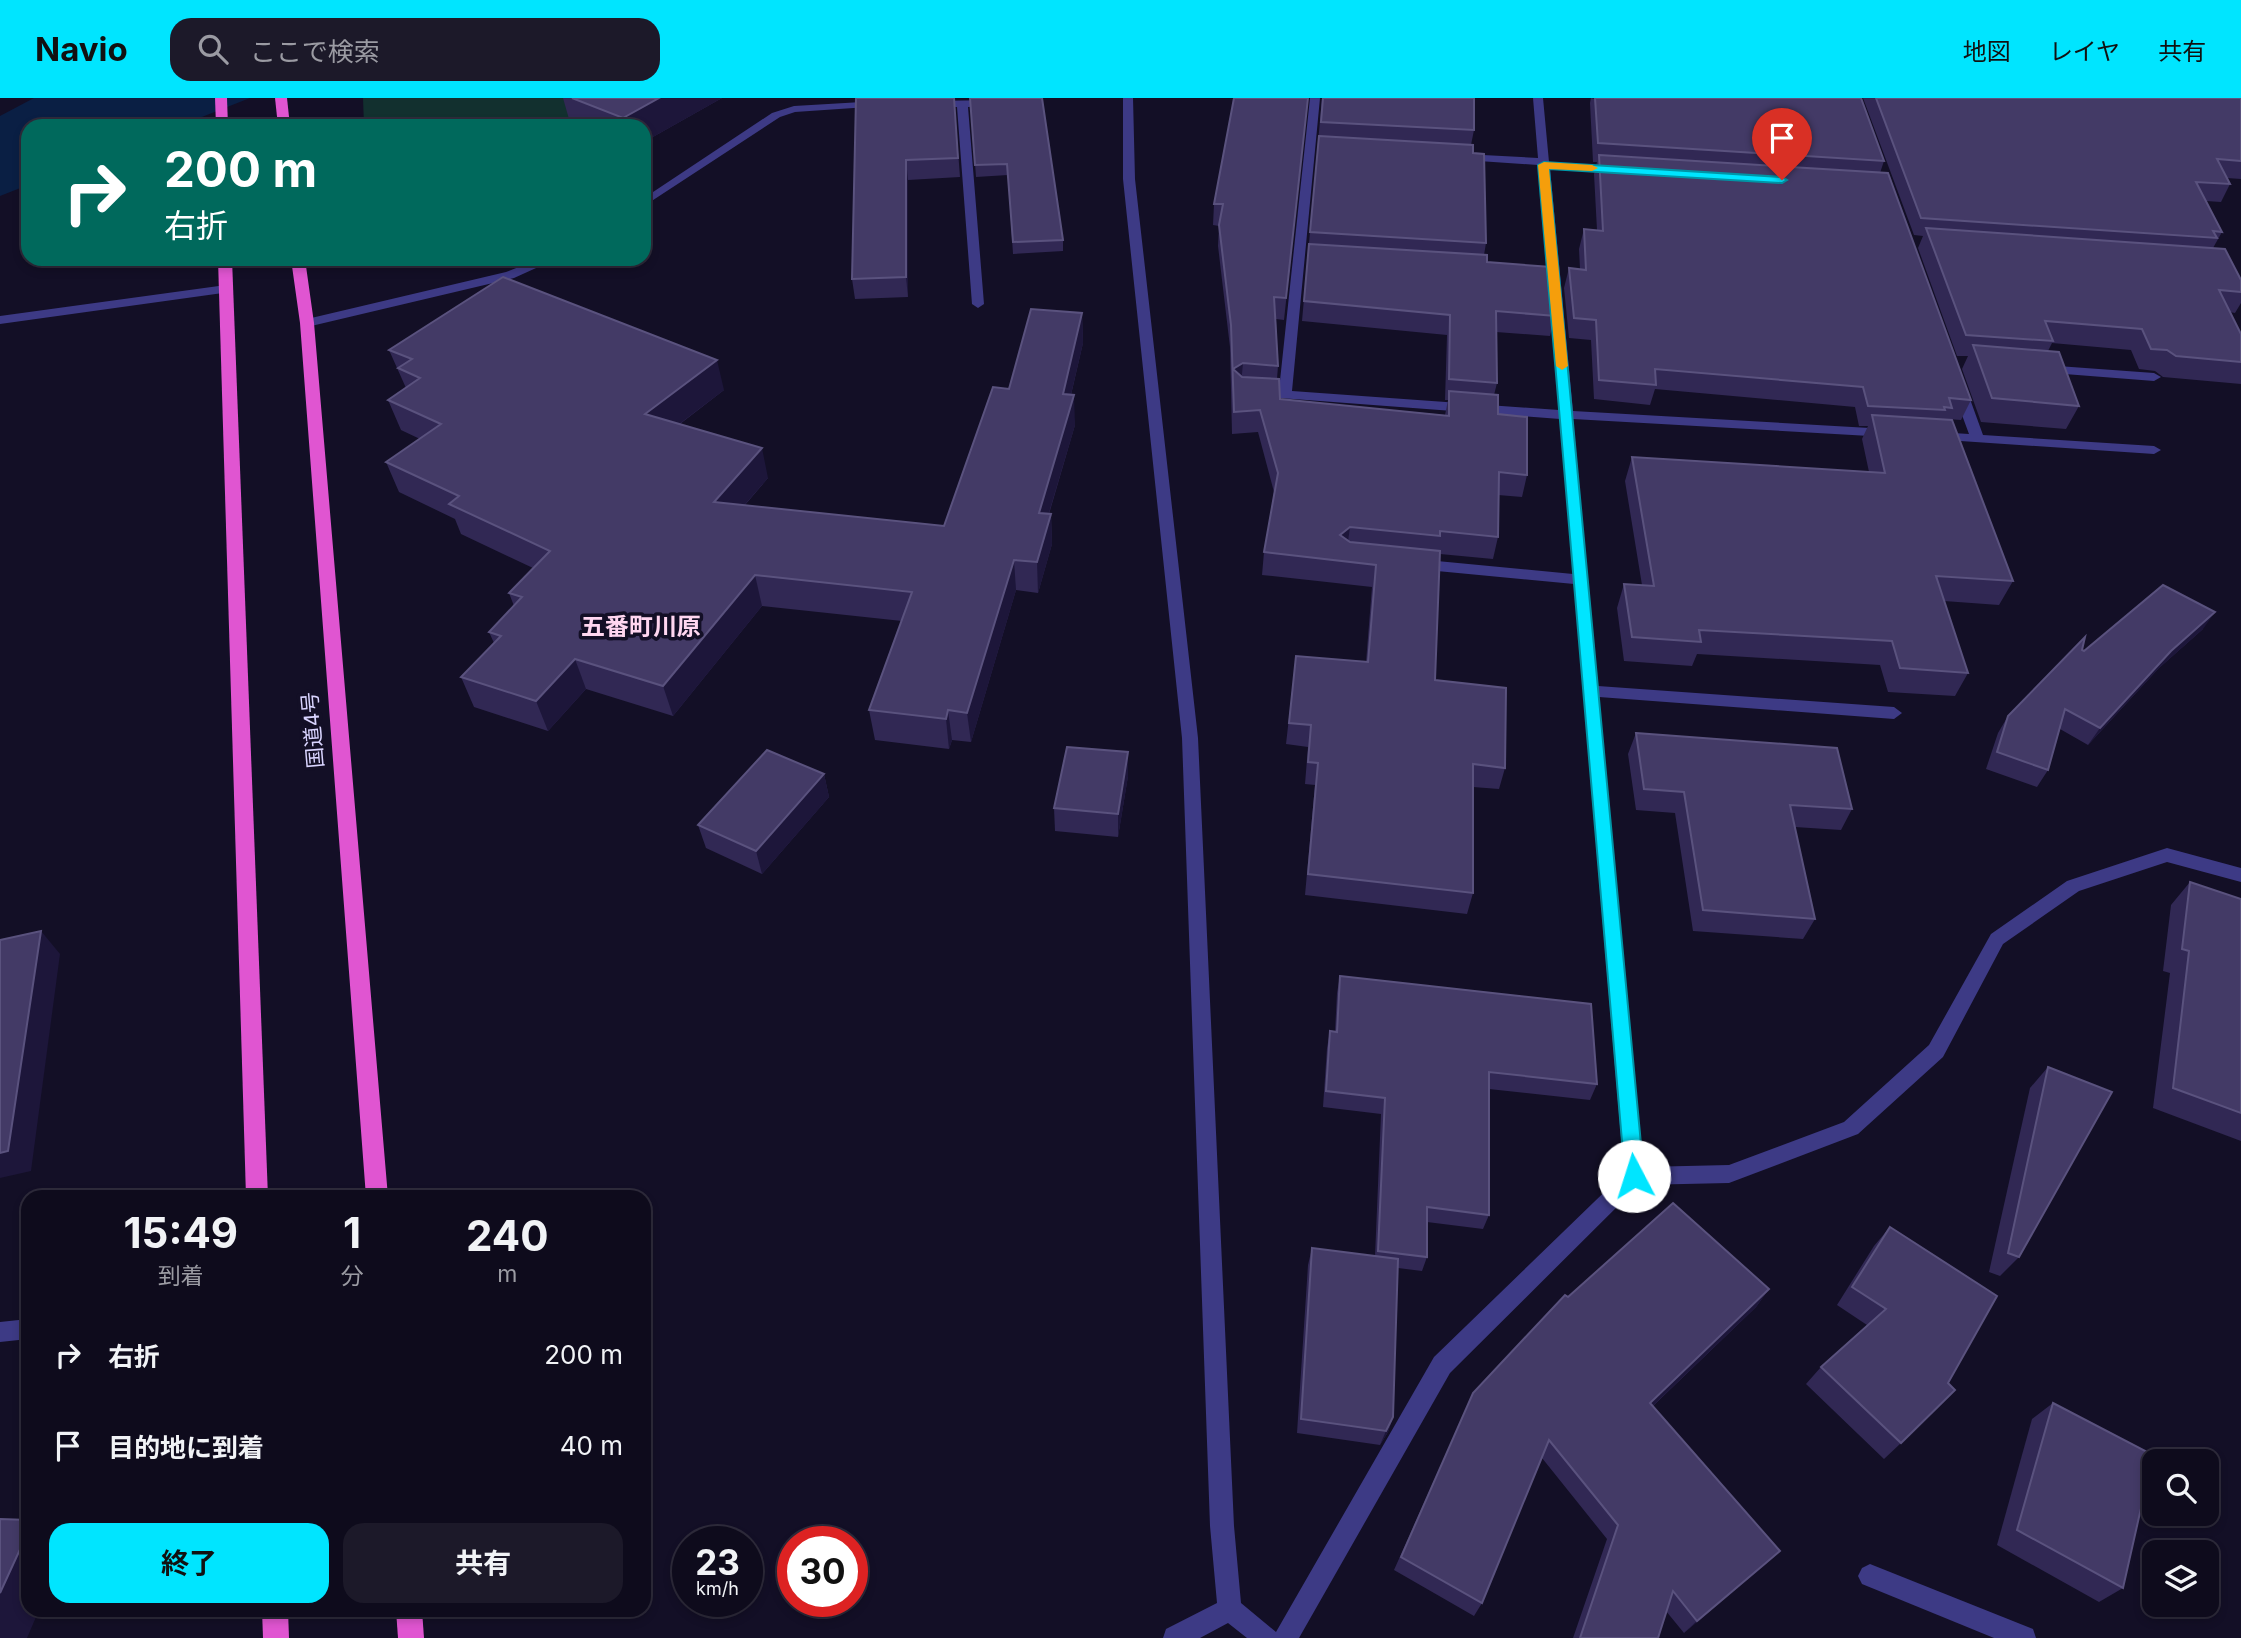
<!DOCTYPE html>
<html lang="ja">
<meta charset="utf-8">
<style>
body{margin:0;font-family:Inter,"Noto Sans JP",sans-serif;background:#1c1929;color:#f1f3f6;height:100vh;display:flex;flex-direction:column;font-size:26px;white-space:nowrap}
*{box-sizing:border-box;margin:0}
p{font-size:23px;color:#9b9ba3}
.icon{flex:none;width:38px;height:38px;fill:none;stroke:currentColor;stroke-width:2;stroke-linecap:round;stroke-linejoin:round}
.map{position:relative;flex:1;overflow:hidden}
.panel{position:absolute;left:21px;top:1092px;width:630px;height:427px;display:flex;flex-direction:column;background:#0e0b1c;border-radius:21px;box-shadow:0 4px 10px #0003,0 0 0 2px #2e2b3b}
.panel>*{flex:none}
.banner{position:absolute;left:21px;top:21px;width:630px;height:147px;border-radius:21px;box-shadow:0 4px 10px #0003,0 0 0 2px #2e2b3b;background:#00695c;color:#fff;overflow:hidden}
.tools{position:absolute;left:2142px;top:1351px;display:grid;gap:14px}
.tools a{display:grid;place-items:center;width:77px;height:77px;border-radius:14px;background:#0e0b1c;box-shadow:0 4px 10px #0003,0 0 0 2px #2e2b3b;font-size:35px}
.speed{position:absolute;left:672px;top:1428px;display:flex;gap:14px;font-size:35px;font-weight:700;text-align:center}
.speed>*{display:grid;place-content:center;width:91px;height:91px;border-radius:50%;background:#0e0b1c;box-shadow:0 4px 10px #0003,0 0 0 2px #2e2b3b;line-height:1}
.speed small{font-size:18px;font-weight:400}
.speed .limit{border:10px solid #d22;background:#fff;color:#111}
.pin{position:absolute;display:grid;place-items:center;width:60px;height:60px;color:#fff;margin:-72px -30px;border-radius:50% 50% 50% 0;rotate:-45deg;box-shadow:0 0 7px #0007}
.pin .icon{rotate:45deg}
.me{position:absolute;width:77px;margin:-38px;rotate:355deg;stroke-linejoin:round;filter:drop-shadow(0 0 5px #0008)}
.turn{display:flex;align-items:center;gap:24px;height:147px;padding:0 28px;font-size:32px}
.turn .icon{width:91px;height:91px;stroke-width:2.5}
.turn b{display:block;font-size:49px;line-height:60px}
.eta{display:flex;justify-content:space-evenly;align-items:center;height:119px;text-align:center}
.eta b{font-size:42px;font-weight:700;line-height:49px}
.button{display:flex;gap:14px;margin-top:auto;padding:14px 28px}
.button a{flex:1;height:80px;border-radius:21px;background:#00e5ff;color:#111;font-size:28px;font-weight:700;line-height:80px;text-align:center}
.button a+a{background:#1c1929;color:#f1f3f6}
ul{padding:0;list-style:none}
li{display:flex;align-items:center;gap:21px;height:91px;padding:0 28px}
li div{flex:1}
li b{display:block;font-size:26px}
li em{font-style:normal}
header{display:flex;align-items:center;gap:42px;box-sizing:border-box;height:98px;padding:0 35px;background:#00e5ff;color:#111}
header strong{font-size:33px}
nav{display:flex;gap:38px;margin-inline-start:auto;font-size:24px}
.search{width:490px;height:63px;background:#1c1929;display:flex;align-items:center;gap:18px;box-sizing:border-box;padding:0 24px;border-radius:21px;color:#9b9ba3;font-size:26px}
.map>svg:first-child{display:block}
.green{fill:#12302f}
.water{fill:#0a1f44}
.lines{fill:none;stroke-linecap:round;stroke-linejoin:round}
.minor{fill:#3d3a85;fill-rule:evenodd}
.trunk{fill:#e055d1;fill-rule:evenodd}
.wall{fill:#312854}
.shaded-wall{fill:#1d163a}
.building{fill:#433a66;stroke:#5a527e;stroke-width:2}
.route{fill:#00e5ff;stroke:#0095a6;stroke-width:2}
.slow{fill:#f59e0b}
.labels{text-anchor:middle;stroke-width:7;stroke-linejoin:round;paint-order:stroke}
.street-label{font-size:21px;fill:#d9d4ff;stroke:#130f26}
.quarter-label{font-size:24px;font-weight:bold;fill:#ffd6f0;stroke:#130f26}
</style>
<header>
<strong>Navio</strong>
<div class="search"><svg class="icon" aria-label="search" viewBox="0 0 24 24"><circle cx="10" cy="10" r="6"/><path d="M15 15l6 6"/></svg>ここで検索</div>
<nav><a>地図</a><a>レイヤ</a><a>共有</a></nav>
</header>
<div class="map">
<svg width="2241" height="1540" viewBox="0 0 2241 1540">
<rect width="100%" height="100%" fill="#130f26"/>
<path class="green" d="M363 0H607L552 28H364Z"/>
<path class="water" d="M34 0H250L179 28H28V87L0 98V18Z"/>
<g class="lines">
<g class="minor">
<path d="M1123 0H1133L1135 81 1198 640 1234 1428 1241 1505 1276 1534 1434 1259 1624 1075 1574 486 1416 471 1409 466 1416 461 1573 476 1560 321 1253 298 1251 295 1258 291 1279 292 1310 0H1320L1292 293 1559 312 1538 67 1464 62 1458 59 1464 56 1538 60 1533 0H1543L1549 64 1617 69 1623 72 1617 75 1550 71 1573 313 1887 331 1894 335 1887 339 1573 321 1598 588 1894 609 1902 615 1894 621 1599 599 1643 1069 1729 1067 1844 1024 1929 947 1991 836 2067 783 2167 750 2241 770V784L2167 764 2079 793 2003 846 1943 959 1858 1036 1729 1085 1639 1087 1450 1275 1299 1540H1247L1228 1525 1200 1540H1163L1166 1531 1217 1505 1210 1428 1182 640 1123 81Z"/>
<path d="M995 2 1000 5 999 7 968 9 984 206 978 210 972 206 957 9H932L927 6 932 3Z"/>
<path d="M879 3 883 4V8L795 14 780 19 644 108V100L772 15 794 8Z"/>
<path d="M539 161H556L514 180 307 229 301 225 307 221 506 174Z"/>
<path d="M226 187 230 188V194L0 226V218Z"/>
<path d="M2044 267 2154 275 2161 279 2154 283 2039 274 2037 271Z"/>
<path d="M1959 286 1966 290 1983 337 2154 348 2161 352 2154 356 1931 341V335L1936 334 1969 336 1952 290Z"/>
<path d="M28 1221V1241L0 1244V1224Z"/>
<path d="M1870 1466 2033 1531 2036 1540H1994L1862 1486 1858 1478 1862 1470Z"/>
</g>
<g class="trunk">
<path d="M215 0H227L228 28H216Z"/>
<path d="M275 0H287L290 28H278Z"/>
<path d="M218 161H232L268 1099H246Z"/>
<path d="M291 161H305L314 225 388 1099H366L300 225Z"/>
<path d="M262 1512H288L289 1540H263Z"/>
<path d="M396 1512H422L424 1540H398Z"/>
</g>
</g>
<g class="wall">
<path d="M563 0H722L644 44V28H571Z"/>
<path d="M856 0H954L960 79 908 82V199L855 201 852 181Z"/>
<path d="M970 0 1063 142V153L1013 156 1008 77 976 79Z"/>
<path d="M1308 0 1284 222 1276 221 1278 268 1277 281 1280 301 1445 317 1448 302H1445L1447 237 1302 223 1322 0 1474 32 1471 47 1486 145 1484 157 1487 164 1555 218 1550 238 1496 234 1497 285 1494 297 1498 316 1527 377 1522 399 1498 397V439L1493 461 1440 456 1435 582 1505 670 1499 691 1473 689V795L1467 816 1305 797 1315 687 1305 686 1308 649 1286 646 1296 558 1366 564 1372 489 1262 477 1264 454 1274 394 1258 334 1232 336 1230 249 1218 148 1219 128 1213 127 1214 106Z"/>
<path d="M1591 0 1884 63 1880 75 1971 302 1961 322 1947 321 1946 322 2013 483 1999 507 1944 503 1968 575 1955 598 1888 594 1880 567 1697 556 1692 568 1624 563 1617 510 1624 486 1642 487 1625 383 1632 359 1869 374 1862 341 1868 328H1859L1855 309 1655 291 1650 307 1594 301 1591 242 1569 240 1564 190 1569 170 1580 171 1579 151 1584 131 1597 132 1594 76 1597 64H1593L1590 5Z"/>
<path d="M1863 0H2241V81L2227 80 2230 86 2221 104 2206 103 2222 134 2213 150 2241 182V205L2235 215 2230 214 2241 236V286L2163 279 2155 273 2139 271 2131 252 2052 245 2048 253 2079 308 2066 331 1981 324 1962 271 1968 258H1957L1918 150 1923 138 1914 137Z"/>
<path d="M1082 215 1083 245 1071 297 1075 327 1049 416H1051L1052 446 1038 495 1016 492 971 644 952 642 949 651 875 642 869 612 902 523 762 508 673 618 586 591 548 633 474 609 461 579 494 545 489 534 514 508 509 495 533 470 461 436 455 421 399 394 386 364 420 341 401 332 388 302 406 290 389 252 724 292 680 326 768 380 745 407 944 428 1009 291Z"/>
<path d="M2203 531 2159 570 2088 647 2060 631 2048 672 2037 689 1986 671 1998 635 2008 618 2082 552 2084 553Z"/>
<path d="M1636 635 1852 711 1841 732 1795 729 1815 821 1803 841 1693 833 1675 715 1636 712 1628 656Z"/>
<path d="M824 676 829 699 762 776 706 750 698 727Z"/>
<path d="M1128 678 1118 739 1055 733 1054 710Z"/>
<path d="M2190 784 2241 801V1043L2153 1010 2170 875 2163 873 2171 807Z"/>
<path d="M1340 878 1597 986 1590 1002 1489 991V1117L1483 1131 1427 1124V1159L1422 1173 1398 1170 1393 1319 1388 1334 1380 1347 1297 1335 1308 1167 1312 1150 1375 1158 1381 1016 1323 1009 1327 950 1330 933 1335 934 1337 895Z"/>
<path d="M2048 969 2019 1159 2000 1178 1989 1174 2030 990Z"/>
<path d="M1890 1129 1901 1345 1884 1361 1806 1286 1821 1269 1867 1227 1837 1207 1874 1148Z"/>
<path d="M1769 1191 1756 1209 1653 1308 1780 1453 1684 1535 1666 1513 1658 1540H1573L1607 1441 1542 1360 1482 1505 1474 1518 1394 1472 1473 1295Z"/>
<path d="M2053 1305 2123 1490 2099 1504 1997 1447 2032 1321Z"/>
</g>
<g class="shaded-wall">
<path d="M659 0H722L644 44V28H625L623 20Z"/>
<path d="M906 62 908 82V199L906 179Z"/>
<path d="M1082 215 1083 245 1064 326 1063 296Z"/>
<path d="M717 262 724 292 653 346 645 316Z"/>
<path d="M1243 265 1241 287 1233 271Z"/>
<path d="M1074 297 1075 327 1040 445 1039 415Z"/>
<path d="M762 350 768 380 721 434 714 404Z"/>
<path d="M1051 416 1052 446 1038 495 1037 464Z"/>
<path d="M1350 429 1347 451 1340 437Z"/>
<path d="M1014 462 1016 492 971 644 967 615Z"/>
<path d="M755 477 762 508 673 618 663 588Z"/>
<path d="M2215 514 2203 531 2159 570 2088 647 2100 630 2171 553Z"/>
<path d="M575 561 586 591 548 633 536 603Z"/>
<path d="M948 612 952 642 949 651 946 621Z"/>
<path d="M1128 654V678L1118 739V716Z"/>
<path d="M824 676 829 699 762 776 756 753Z"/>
<path d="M41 833 60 856 31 1073 0 1080V1055Z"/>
<path d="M1769 1191 1756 1209 1639 1321 1650 1305Z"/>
<path d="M1393 1319 1388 1334 1380 1347 1386 1333Z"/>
<path d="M28 1434V1512H39L27 1540H0V1495Z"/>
<path d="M1780 1453 1765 1467 1684 1535 1697 1523Z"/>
</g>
<g class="building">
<path d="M572 0H659L623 20Z"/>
<path d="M856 0H954L958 60 906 62V179L852 181Z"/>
<path d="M970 0H1042L1063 142 1013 144 1007 66 975 67Z"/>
<path d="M1234 0H1308L1286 200 1274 199 1278 268 1243 265 1233 271 1242 279 1279 281 1280 301 1449 318V293L1498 297V316L1527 319V377L1499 374 1498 439 1440 433V438L1350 429 1340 437 1350 444 1440 453 1435 582 1506 590 1505 670 1473 666V795L1308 776 1318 665 1308 664 1311 627 1289 625 1296 558 1368 564 1376 467 1264 454 1278 375 1260 312 1234 314 1231 227 1219 127 1223 106H1214Z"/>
<path d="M1323 0H1474V32L1321 24Z"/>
<path d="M1595 0H1861L1884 63 1598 45Z"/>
<path d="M1876 0H2241V63L2217 61 2230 86 2196 84 2222 134 2213 133 2217 140 1921 120Z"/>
<path d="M1319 38 1473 47V55L1484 56 1486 145 1310 134Z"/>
<path d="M1599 57 1888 75 1971 302 1949 300 1952 310 1944 309 1945 312 1868 308 1863 289 1655 271 1656 287 1599 282 1596 222 1574 220 1569 170 1586 172 1584 131 1603 133Z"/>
<path d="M1926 130 2225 151 2241 182V194L2219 192 2241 236V264L2176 258 2167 252 2151 251 2142 231 2045 223 2053 243 1966 237Z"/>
<path d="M1309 146 1487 157V164L1551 169 1555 218 1496 213 1497 285 1449 281 1450 217 1304 203Z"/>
<path d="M503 179 717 262 645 316 762 350 714 404 944 428 993 289 1009 291 1031 211 1082 215 1063 296 1074 297 1039 415 1051 416 1037 464 1014 462 967 615 948 612 946 621 869 612 912 494 755 477 663 588 575 561 536 603 461 579 501 538 489 534 522 499 509 495 550 453 449 406 459 398 386 364 441 326 388 302 420 280 398 270 412 261 389 252Z"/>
<path d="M1973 247 2059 254 2079 308 1992 300Z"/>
<path d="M1872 317 1952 322 2013 483 1936 478 1968 575 1900 570 1892 543 1699 532 1701 544 1632 539 1624 486 1654 488 1632 359 1885 375Z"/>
<path d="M2163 487 2215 514 2171 553 2100 630 2065 611 2048 672 1997 654 2008 618 2085 539 2082 552 2084 553Z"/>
<path d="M1636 635 1837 650 1852 711 1790 707 1815 821 1703 812 1684 694 1644 691Z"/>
<path d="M1067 649 1128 654 1118 716 1054 710Z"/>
<path d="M767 652 824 676 756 753 698 727Z"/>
<path d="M2190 784 2241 801V1015L2173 990 2189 853 2182 851Z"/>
<path d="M41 833 8 1053 0 1055V842Z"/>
<path d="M1340 878 1591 906 1597 986 1489 974V1117L1427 1109V1159L1378 1153 1385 1000 1326 993 1330 933 1337 934Z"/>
<path d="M2048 969 2112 994 2019 1159 2008 1155Z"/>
<path d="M1673 1105 1769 1191 1650 1305 1780 1453 1697 1523 1673 1493 1658 1540H1580L1618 1427 1549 1342 1482 1505 1401 1459 1473 1295 1565 1197 1568 1199Z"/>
<path d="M1890 1129 1997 1198 1948 1285 1955 1292 1901 1345 1821 1269 1886 1211 1852 1189Z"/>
<path d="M1312 1150 1398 1161 1393 1319 1386 1333 1301 1321Z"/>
<path d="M2053 1305 2153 1357 2123 1490 2017 1432Z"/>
<path d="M0 1421 28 1422V1434L0 1495Z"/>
</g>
<path class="route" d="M1544 64 1782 79 1787 82 1782 85 1549 71 1644 1078 1641 1084 1634 1087 1628 1084 1625 1078 1538 67Z"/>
<path class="slow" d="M1544 64 1592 67 1598 70 1592 73 1549 71 1568 268 1562 272 1556 268 1538 67Z"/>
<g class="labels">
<g class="street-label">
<text transform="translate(313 632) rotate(-95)" y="7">国道4号</text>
</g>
<g class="quarter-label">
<text x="641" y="537">五番町川原</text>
</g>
</g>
</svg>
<div class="tools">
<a><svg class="icon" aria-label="search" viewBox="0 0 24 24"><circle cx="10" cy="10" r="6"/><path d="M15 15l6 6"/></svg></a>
<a><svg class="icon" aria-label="layers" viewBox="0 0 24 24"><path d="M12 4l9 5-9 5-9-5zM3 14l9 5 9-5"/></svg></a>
</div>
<div class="speed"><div>23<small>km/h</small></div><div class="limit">30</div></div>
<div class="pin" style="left:1782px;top:82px;background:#d93025"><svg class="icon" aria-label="arrive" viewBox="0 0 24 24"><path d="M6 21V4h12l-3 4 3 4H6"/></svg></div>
<svg class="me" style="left:1634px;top:1078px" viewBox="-20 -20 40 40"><circle r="19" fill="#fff"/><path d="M0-13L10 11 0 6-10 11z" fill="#00e5ff"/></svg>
<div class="banner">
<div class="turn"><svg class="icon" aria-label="right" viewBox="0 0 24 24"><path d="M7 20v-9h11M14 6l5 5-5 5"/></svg><div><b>200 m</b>右折</div></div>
</div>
<section class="panel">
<div class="eta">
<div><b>15:49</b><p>到着</p></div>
<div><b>1</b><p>分</p></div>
<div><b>240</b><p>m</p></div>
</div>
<ul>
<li><svg class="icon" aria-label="right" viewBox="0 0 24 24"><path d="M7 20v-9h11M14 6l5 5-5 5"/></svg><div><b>右折</b></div><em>200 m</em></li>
<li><svg class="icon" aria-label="arrive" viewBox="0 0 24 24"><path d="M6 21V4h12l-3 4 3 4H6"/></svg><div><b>目的地に到着</b></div><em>40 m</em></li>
</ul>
<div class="button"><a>終了</a><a>共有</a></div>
</section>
</div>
